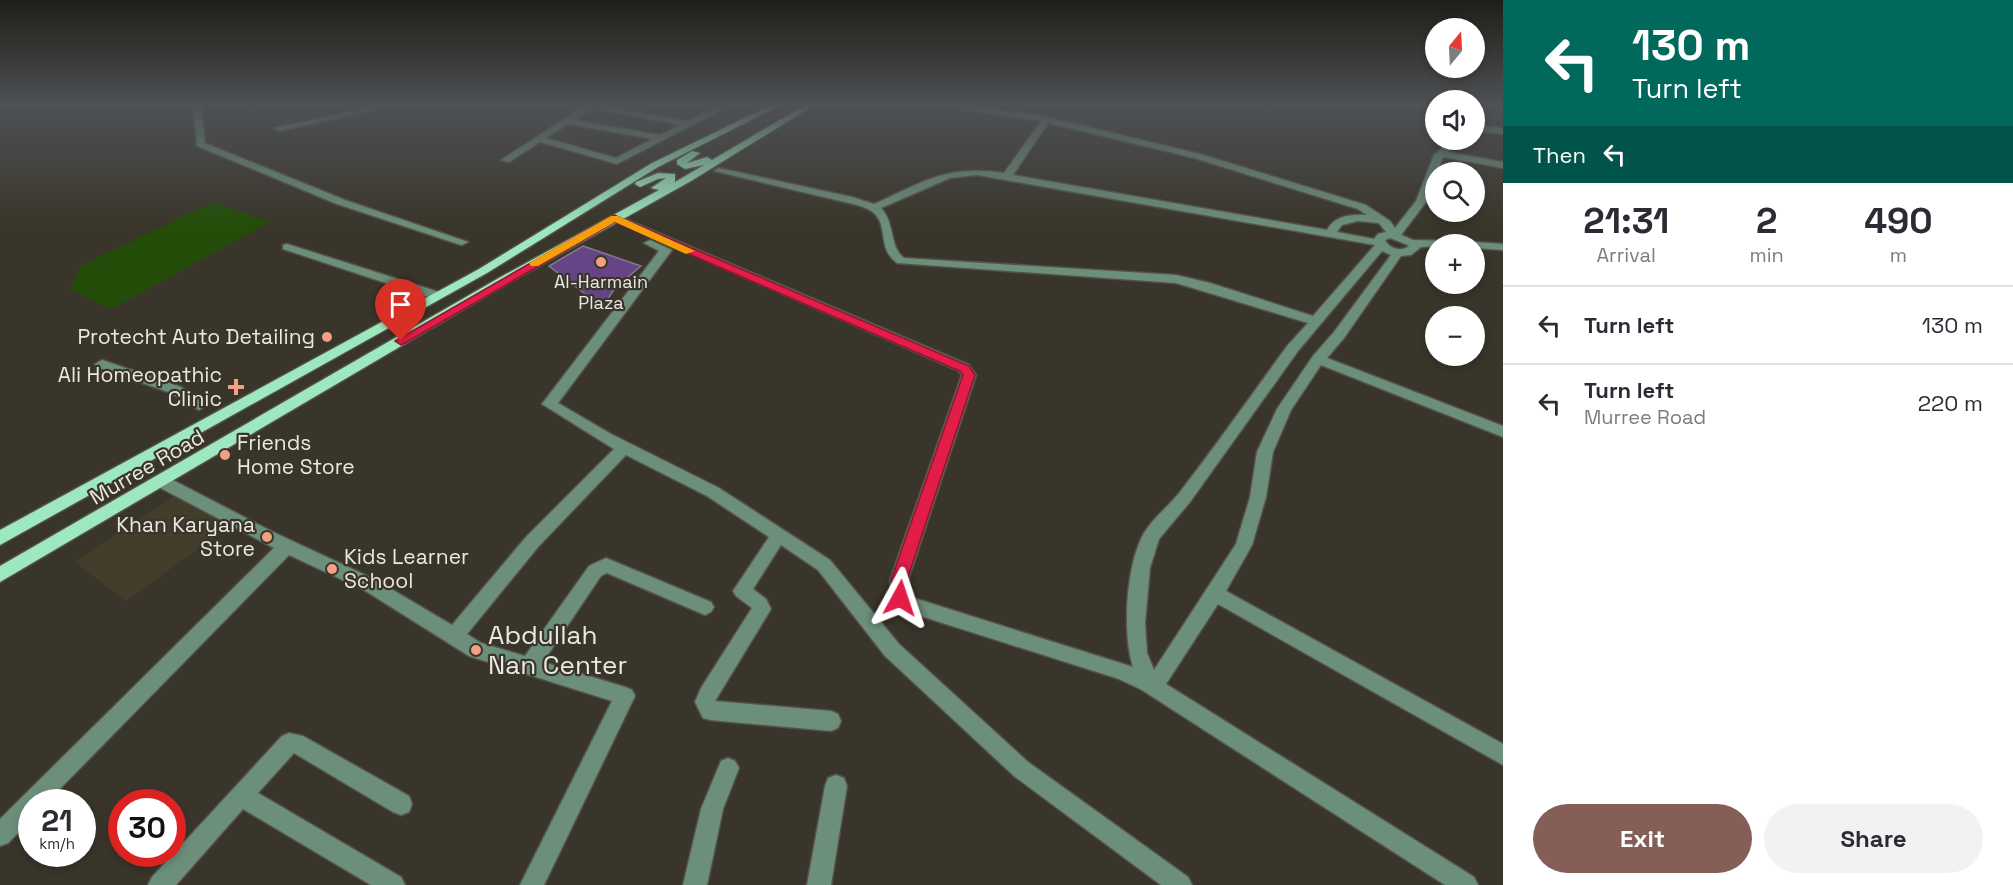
<!DOCTYPE html>
<meta charset="utf-8">
<style>
body{margin:0;font-family:"Space Grotesk",sans-serif;background:#f2f2f3;color:#2b2b33;height:100vh;display:flex;flex-direction:column;font-size:22px;white-space:nowrap}
*{box-sizing:border-box;margin:0}
p{font-size:20px;color:#7c7c81}
.icon{flex:none;width:33px;height:33px;fill:none;stroke:currentColor;stroke-width:2;stroke-linecap:round;stroke-linejoin:round}
.map{position:relative;flex:1;overflow:hidden}
.sheet{display:flex;flex-direction:column;background:#fff;width:510px}
.sheet>*{flex:none}
.banner{background:#00695c;color:#fff;overflow:hidden}
.needle{width:39px;rotate:18deg}
.fabs{position:absolute;left:1425px;top:18px;display:grid;gap:12px}
.fabs a{display:grid;place-items:center;width:60px;height:60px;border-radius:50%;background:#fff;box-shadow:0 3px 9px #0003;font-size:30px}
.speed{position:absolute;left:18px;top:789px;display:flex;gap:12px;font-size:30px;font-weight:700;text-align:center}
.speed>*{display:grid;place-content:center;width:78px;height:78px;border-radius:50%;background:#fff;box-shadow:0 3px 9px #0003;line-height:1}
.speed small{font-size:15px;font-weight:400}
.speed .limit{border:9px solid #d22;background:#fff;color:#111}
.pin{position:absolute;display:grid;place-items:center;width:51px;height:51px;color:#fff;margin:-62px -26px;border-radius:50% 50% 50% 0;rotate:-45deg;box-shadow:0 0 6px #0007}
.pin .icon{rotate:45deg}
.me{position:absolute;width:66px;margin:-33px;rotate:5deg;stroke-linejoin:round;filter:drop-shadow(0 0 4px #0008)}
.turn{display:flex;align-items:center;gap:21px;height:126px;padding:0 30px;font-size:27px}
.turn .icon{width:78px;height:78px;stroke-width:2.5}
.turn b{display:block;font-size:42px;line-height:51px}
.then{display:flex;align-items:center;height:57px;padding:0 30px;background:#0003;gap:12px;font-size:22px}
.eta{display:flex;justify-content:space-evenly;align-items:center;height:102px;text-align:center}
.eta b{font-size:36px;font-weight:700;line-height:42px}
.action{display:flex;gap:12px;margin-top:auto;padding:12px 30px}
.action a{flex:1;height:69px;border-radius:36px;background:#855f57;color:#fff;font-size:24px;font-weight:700;line-height:69px;text-align:center}
.action a+a{background:#f2f2f3;color:#2b2b33}
ul{padding:0;list-style:none}
li{display:flex;align-items:center;gap:18px;height:78px;padding:0 30px;border-top:2px solid #e1e1e2}
li div{flex:1}
li b{display:block;font-size:22px}
li em{font-style:normal}
main{display:flex;flex:1;min-height:0}
.map>svg:first-child{display:block}
.built{fill:#433e2c}
.green{fill:#234d09}
.building{fill:#664587;stroke:#807b87;stroke-width:1.5}
.lines{fill:none;stroke-linecap:round;stroke-linejoin:round}
.minor-casing{stroke:#555247;stroke-width:3}
.major-casing{stroke:#555247;stroke-width:3}
.minor{fill:#6c8f7b;fill-rule:evenodd}
.major{fill:#9ee8c0;fill-rule:evenodd}
.route{fill:#e11d48;stroke:#92132f;stroke-width:1.5}
.slow{fill:#f59e0b}
.poi-dot{fill:#f39f82;stroke:#39352a;stroke-width:2}
.labels{text-anchor:middle;stroke-width:4.5;stroke-linejoin:round;paint-order:stroke}
.far-poi-label{font-size:18px;fill:#eae8e1;stroke:#39352a}
.poi-label{font-size:21px;fill:#eae8e1;stroke:#39352a;text-anchor:end}
.street-label{font-size:21px;fill:#eae8e1;stroke:#39352a}
.near-poi-label{font-size:26px;fill:#eae8e1;stroke:#39352a;text-anchor:start}
</style>
<main>
<div class="map">
<svg width="1503" height="885" viewBox="0 0 1503 885">
<rect width="100%" height="100%" fill="#39352a"/>
<path class="built" d="M180 492 231 525 126 601 75 562Z"/>
<path class="green" d="M213 202 270 222 111 309 70 289 82 265Z"/>
<path class="building" d="M583 246 641 266 616 287 602 307 549 266Z"/>
<g class="lines">
<g class="minor-casing">
<g id="minor">
<path d="M193 104H201L205 143 345 200 468 242 462 245 458 244 337 204 197 146Z"/>
<path d="M386 104H400L279 131 274 128Z"/>
<path d="M587 104 688 121 723 104H733L617 164 540 142 509 162 501 160ZM593 108 680 125 660 135 575 120ZM568 124 652 139 616 158 546 138Z"/>
<path d="M941 104H959L1043 116 1200 154 1366 205 1390 221 1395 228 1416 201 1434 155 1444 146 1441 140H1450L1454 147 1448 152 1503 162V168L1443 157 1426 202 1401 235 1413 240 1463 241 1469 244 1421 247 1411 255 1401 256 1344 338 1327 358 1503 426V437L1321 365 1291 410 1273 452 1266 497 1252 545 1226 591 1503 744V765L1218 604 1166 684 1474 877 1478 885H1445L1142 690 1119 679 908 612C891 606 891 596 890 580L962 375 959 371 609 218 614 215 618 216 969 365 976 375 908 580 909 594 914 598 1133 667C1122 633 1126 565 1144 533 1153 518 1169 506 1180 492 1217 444 1252 394 1288 345L1308 323 1176 283 897 263C878 249 888 230 876 215 870 208 858 205 849 203L714 171 719 168 852 197 874 204C923 182 947 164 1004 173L1041 121 945 107ZM1048 123 1194 158 1358 209 1367 215C1352 214 1335 215 1327 230L1013 175ZM977 175 1375 245 1313 316 1210 283 1176 275 904 258C889 247 895 222 881 208L950 178ZM1358 221 1379 223 1386 232 1378 234 1374 239 1337 232 1342 225ZM1390 238 1408 245 1409 246C1401 252 1390 249 1385 240ZM1382 251 1391 255 1334 332 1313 356 1277 409 1257 452 1250 497 1236 544 1154 670 1147 653 1145 623 1150 568 1159 539 1190 502 1298 351Z"/>
<path d="M1490 104H1503V110Z"/>
<path d="M1474 125 1503 128V134L1474 131Z"/>
<path d="M650 240 672 250 558 403 611 434 719 488 830 560 899 644 1028 762 1188 877 1192 885H1161L1014 776 885 656 818 570 781 545 753 589 766 599 771 609 715 701 831 711 838 714 841 721 838 728 831 731 710 720 703 718 695 702 701 688 752 608 736 596 733 591 769 537 707 496 626 455 538 547 467 634 481 643 525 656 589 566 606 558 711 602 714 607 711 612 705 615 607 573 601 576 543 662 625 687 632 690 635 696 544 885H520L612 701 469 656 364 590 289 555 47 802H32V819L8 843 0 846V819L274 548 155 485 153 481 155 477H167L273 532 376 580 452 625 526 537 614 449 542 404 659 251 644 243Z"/>
<path d="M1474 242 1503 244V250L1474 248V244H1469Z"/>
<path d="M287 244 442 293 444 296 438 300 434 299 283 249V245Z"/>
<path d="M102 360 181 387 206 405 199 410 171 393 97 367 95 364Z"/>
<path d="M289 733 303 736 409 796 412 804 409 812 401 815 393 812 294 753 258 793 401 877 405 885H371L243 809 176 885H148L152 877 282 736Z"/>
<path d="M728 758 735 761 739 768 723 809 707 885H683L701 809 721 761Z"/>
<path d="M836 775 844 778 847 786 831 885H807L825 786 828 778Z"/>
</g>
</g>
<g class="major-casing">
<g id="major">
<path d="M773 104H783L658 167 487 273 0 545V530L479 269 652 163Z"/>
<path d="M807 104H816L691 181 505 285 0 582V566L497 279 659 190 651 188 666 178 658 179 640 187 635 184 636 182 658 173 675 174V182L704 165 685 169 677 164V160L692 151 700 153 687 163 707 157 712 160Z"/>
</g>
</g>
<use href="#minor" class="minor"/>
<use href="#major" class="major"/>
</g>
<linearGradient id="sky" x2="0" y2="1"><stop stop-color="#1f1d17"/><stop offset="0.46" stop-color="#4e5155"/><stop offset="1" stop-color="#4e5155" stop-opacity="0"/></linearGradient>
<rect width="1503" height="227" fill="url(#sky)"/>
<path class="route" d="M614 215 969 366 975 375 907 580 908 598 906 603 900 605 894 603 891 580 963 375 960 371 615 222 405 343 401 345 395 341Z"/>
<path class="slow" d="M611 216H618L695 251 686 254 615 222 538 266H531L529 263Z"/>
<g class="poi-dot">
<circle cx="601" cy="262" r="6"/>
<circle cx="327" cy="337" r="6"/>
<path d="M233 378h6v6h6v6h-6v6h-6v-6h-6v-6h6z"/>
<circle cx="225" cy="455" r="6"/>
<circle cx="267" cy="537" r="6"/>
<circle cx="332" cy="569" r="6"/>
<circle cx="476" cy="650" r="6"/>
</g>
<g class="labels">
<g class="far-poi-label">
<text x="601" y="288">Al-Harmain<tspan x="601" dy="21">Plaza</tspan></text>
</g>
<g class="poi-label">
<text x="315" y="344">Protecht Auto Detailing</text>
<text x="222" y="382">Ali Homeopathic<tspan x="222" dy="24">Clinic</tspan></text>
<text x="237" y="450" text-anchor="start">Friends<tspan x="237" dy="24">Home Store</tspan></text>
<text x="255" y="532">Khan Karyana<tspan x="255" dy="24">Store</tspan></text>
<text x="344" y="564" text-anchor="start">Kids Learner<tspan x="344" dy="24">School</tspan></text>
</g>
<g class="street-label">
<text transform="translate(147 467) rotate(-30)" y="7">Murree Road</text>
</g>
<g class="near-poi-label">
<text x="488" y="644">Abdullah<tspan x="488" dy="30">Nan Center</tspan></text>
</g>
</g>
</svg>
<div class="fabs">
<a><svg class="needle" viewBox="-14 -14 28 28"><path d="M0-13l5 13h-10z" fill="#e53935"/><path d="M0 13l5-13h-10z" fill="#7c7c81"/></svg></a>
<a><svg class="icon" aria-label="sound" viewBox="0 0 24 24"><path d="M4 9h4l5-4v14l-5-4H4zM17 9q2 3 0 6"/></svg></a>
<a><svg class="icon" aria-label="search" viewBox="0 0 24 24"><circle cx="10" cy="10" r="6"/><path d="M15 15l6 6"/></svg></a>
<a>+</a>
<a>−</a>
</div>
<div class="speed"><div>21<small>km/h</small></div><div class="limit">30</div></div>
<div class="pin" style="left:401px;top:341px;background:#d93025"><svg class="icon" aria-label="arrive" viewBox="0 0 24 24"><path d="M6 21V4h12l-3 4 3 4H6"/></svg></div>
<svg class="me" style="left:900px;top:598px" viewBox="-20 -20 40 40"><path d="M0-17L14 15 0 8-14 15z" fill="#e11d48" stroke="#fff" stroke-width="4"/></svg>
</div>
<section class="sheet">
<div class="banner">
<div class="turn"><svg class="icon" aria-label="left" viewBox="0 0 24 24"><path d="M17 20v-9H6M10 6l-5 5 5 5"/></svg><div><b>130 m</b>Turn left</div></div>
<div class="then">Then<svg class="icon" aria-label="left" viewBox="0 0 24 24"><path d="M17 20v-9H6M10 6l-5 5 5 5"/></svg></div>
</div>
<div class="eta">
<div><b>21:31</b><p>Arrival</p></div>
<div><b>2</b><p>min</p></div>
<div><b>490</b><p>m</p></div>
</div>
<ul>
<li><svg class="icon" aria-label="left" viewBox="0 0 24 24"><path d="M17 20v-9H6M10 6l-5 5 5 5"/></svg><div><b>Turn left</b></div><em>130 m</em></li>
<li><svg class="icon" aria-label="left" viewBox="0 0 24 24"><path d="M17 20v-9H6M10 6l-5 5 5 5"/></svg><div><b>Turn left</b><p>Murree Road</p></div><em>220 m</em></li>
</ul>
<div class="action"><a>Exit</a><a>Share</a></div>
</section>
</main>
